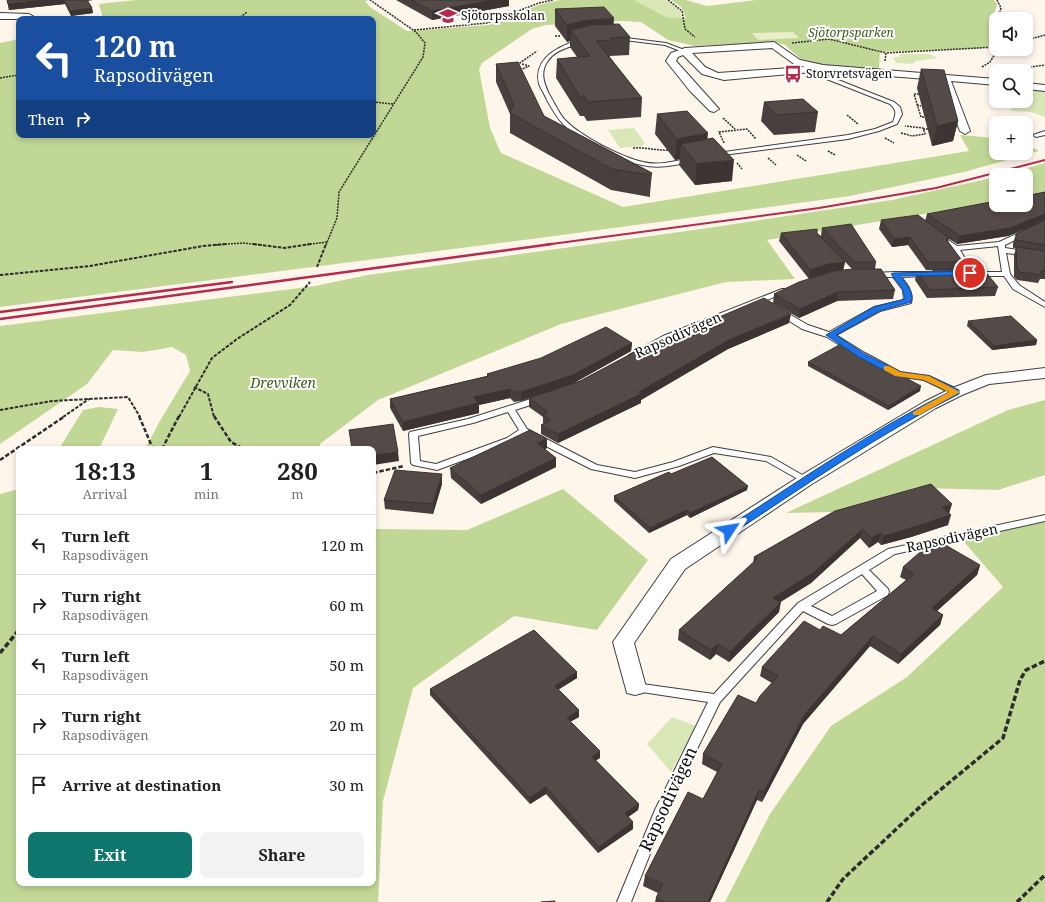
<!DOCTYPE html>
<meta charset="utf-8">
<style>
body{margin:0;font-family:"Noto Serif",serif;background:#f2f2f2;color:#202124;height:100vh;display:flex;flex-direction:column;font-size:15px;white-space:nowrap}
*{box-sizing:border-box;margin:0}
p{font-size:13px;color:#757577}
.icon{flex:none;width:22px;height:22px;fill:none;stroke:currentColor;stroke-width:2;stroke-linecap:round;stroke-linejoin:round}
.map{position:relative;flex:1;overflow:hidden}
.details{position:absolute;left:16px;top:446px;width:360px;height:440px;display:flex;flex-direction:column;background:#fff;border-radius:8px;box-shadow:0 2px 6px #0003}
.details>*{flex:none}
.banner{position:absolute;left:16px;top:16px;width:360px;height:122px;border-radius:8px;box-shadow:0 2px 6px #0003;background:#1a4fa0;color:#fff;overflow:hidden}
.tools{position:absolute;left:989px;top:12px;display:grid;gap:8px}
.tools a{display:grid;place-items:center;width:44px;height:44px;border-radius:8px;background:#fff;box-shadow:0 2px 6px #0003;font-size:20px}
.pin{position:absolute;display:grid;place-items:center;width:34px;height:34px;color:#fff;margin:-17px;border:2px solid #fff;border-radius:50%;box-shadow:0 1px 4px #0007}
.me{position:absolute;width:44px;margin:-22px;rotate:57deg;stroke-linejoin:round;filter:drop-shadow(0 0 3px #0008)}
.turn{display:flex;align-items:center;gap:14px;height:84px;padding:0 12px;font-size:18px}
.turn .icon{width:52px;height:52px;stroke-width:2.5}
.turn b{display:block;font-size:28px;line-height:34px}
.then{display:flex;align-items:center;height:38px;padding:0 12px;background:#0003;gap:8px;font-size:15px}
.eta{display:flex;justify-content:space-evenly;align-items:center;height:68px;text-align:center}
.eta b{font-size:24px;font-weight:700;line-height:28px}
.action{display:flex;gap:8px;margin-top:auto;padding:8px 12px}
.action a{flex:1;height:46px;border-radius:8px;background:#0f766e;color:#fff;font-size:16px;font-weight:700;line-height:46px;text-align:center}
.action a+a{background:#f2f2f2;color:#202124}
ul{padding:0;list-style:none}
li{display:flex;align-items:center;gap:12px;height:60px;padding:0 12px;border-top:1px solid #e0e0e0}
li div{flex:1}
li b{display:block;font-size:15px}
li em{font-style:normal}
.map>svg:first-child{display:block}
.green{fill:#d9e7b6}
.forest{fill:#c1d796}
.pitch{fill:#e9eec8}
.lines{fill:none;stroke-linecap:round;stroke-linejoin:round}
.lane-casing{stroke:#3e3e3e;stroke-width:2}
.street-casing{stroke:#3e3e3e;stroke-width:2}
.path-far3{stroke:#2d2d2d;stroke-width:1.5;stroke-dasharray:2 1;stroke-linecap:butt}
.path-far2{stroke:#2d2d2d;stroke-width:2;stroke-dasharray:3.5 1.5;stroke-linecap:butt}
.path-far1{stroke:#2d2d2d;stroke-width:2.5;stroke-dasharray:4.5 2;stroke-linecap:butt}
.path{stroke:#2d2d2d;stroke-width:3.5;stroke-dasharray:5.5 2.5;stroke-linecap:butt}
.lane{fill:#fff;fill-rule:evenodd}
.street{fill:#fff;fill-rule:evenodd}
.rail-far1{stroke:#b6294d;stroke-width:2}
.rail{stroke:#b6294d;stroke-width:2.5}
.wall{fill:#48403e;fill-rule:evenodd}
.shaded-wall{fill:#3b3432}
.building{fill:#544a48;stroke:#3b3432}
.route{fill:#1a73e8;stroke:#114b97}
.slow{fill:#f59e0b}
.labels{text-anchor:middle;stroke-width:4;stroke-linejoin:round;paint-order:stroke}
.far-poi-label{font-size:12px;fill:#0b0b0b;stroke:#fff;text-anchor:start}
.far-park-label{font-size:12px;font-style:italic;fill:#3a601f;stroke:#fff}
.street-label{font-size:14px;fill:#0b0b0b;stroke:#fff}
.park-label{font-size:14px;font-style:italic;fill:#3a601f;stroke:#fff}
.near-street-label{font-size:17px;fill:#0b0b0b;stroke:#fff}
</style>
<div class="map">
<svg width="1045" height="902" viewBox="0 0 1045 902">
<rect width="100%" height="100%" fill="#fef6eb"/>
<g class="green">
<path d="M634 0H666L680 11 682 18H668Z"/>
<path d="M900 54H929L938 58 915 61 913 64 896 63 893 57H899Z"/>
<path d="M1026 89 1045 91V117L1031 112 1011 111 1009 101H1026Z"/>
<path d="M634 128 645 143 642 146 620 148 608 130Z"/>
<path d="M672 717 696 726 671 772 647 744Z"/>
</g>
<g class="forest">
<path d="M136 0H371L365 1 370 7 407 31 489 25 542 4 560 0H634L668 18H686L681 7 671 0H686L707 6 756 0H994L997 4 994 15 996 46 974 49 880 52 879 69 820 65 809 62 801 59 785 45 773 42 695 46 668 40 641 22 621 21 546 25 532 29 482 63 479 69 490 128 501 153 623 207 969 151 960 135 996 138V153H1026V144L1039 151 964 172 850 196 547 237 0 307V43L19 39V135H373V19H103L99 4Z"/>
<path d="M1045 163V194L1026 197V175H1003Z"/>
<path d="M996 177V202L767 240 795 279 726 282 561 324 378 400 320 444V449H145L161 419 190 371 186 355 172 347 143 352 113 350 87 384 0 444V326L315 286 368 275 701 229 892 200Z"/>
<path d="M1045 400V475L998 490 922 488 832 512 786 513 1008 410Z"/>
<path d="M99 407 118 409 99 449H59L83 410Z"/>
<path d="M19 489V883H373V529L467 530 563 489 648 560 597 630 514 616 413 688 383 801 378 902H0V494Z"/>
<path d="M1045 518V902H725L770 814 831 726 907 677 1003 587 959 536Z"/>
</g>
<path class="pitch" d="M793 32 799 38 758 40 752 33Z"/>
<g class="lines">
<g class="lane-casing">
<g id="lane">
<path d="M618 37 666 43 687 51 683 52 665 45 616 39V37Z"/>
<path d="M579 40 583 41C571 48 556 48 547 62 540 73 544 83 549 94 554 102 558 112 565 120 580 136 621 157 643 162 659 166 675 161 691 158L693 159V161C677 165 659 169 642 165 617 160 583 142 564 125 557 118 552 109 547 100 545 95 541 89 539 84 533 58 559 46 579 40Z"/>
<path d="M823 66 826 68 828 76 894 102 900 107 902 114 897 124 879 131 848 139 715 156V154L717 153 848 135 875 129 893 122C896 114 897 110 890 104L824 78 820 68Z"/>
<path d="M1045 131V135L1036 137 1033 135Z"/>
<path d="M1045 221V225L1005 245V248L1045 254V258L1006 253 1010 274 1019 285 1045 302V307L1013 289 1004 276H975L967 275 953 249 937 237 938 236H942L957 246 999 242ZM998 246 1002 272H973L960 250Z"/>
<path d="M895 272H928L932 274 928 276 901 277C907 284 914 293 911 303L880 311 836 335 865 353 900 372 929 376 959 390 960 392 959 394H953L924 380 895 376 859 357 827 337 802 329 775 312 779 310H782L808 325 829 332 874 307 904 300 903 290 893 277H873L869 275 873 273Z"/>
<path d="M782 289H788L789 291 669 340 636 357H630L629 355 663 336Z"/>
<path d="M540 396 543 397 544 399 543 401 515 410 527 429 597 465 635 472 673 462 713 447 771 457 811 480 809 482H803L766 461 714 453 679 466 635 478 591 469 524 435 513 442 437 470 413 465 411 463 409 434 410 432 468 419ZM508 412 519 430 507 438 436 464 420 461 418 436 473 423Z"/>
<path d="M1045 515V521L895 554 869 570 888 589 889 592 888 595 836 624 832 625 828 624 803 611 720 702 667 811 631 902H617L655 810 708 702 635 691 631 690 629 687 631 684 635 683 714 694 798 603 888 549ZM862 574 877 591 832 616 811 606Z"/>
</g>
</g>
<g class="street-casing">
<g id="street">
<path d="M0 13 29 14 38 19H0Z"/>
<path d="M774 42 800 60 823 65 996 79V85L951 81 970 131 965 134 960 131 940 80 823 71 724 80 702 74 683 55 678 57 676 61 719 109 714 112 710 111 690 91 666 61 671 53 685 48ZM772 48 794 64 805 67 718 73 705 67 692 53Z"/>
<path d="M1026 83 1045 85V91L1026 89Z"/>
<path d="M1045 368V378L989 384 962 395 936 408 812 484 685 569 634 643 646 687 643 693 635 695 627 693 613 642 671 559 800 476 924 402 950 389 986 375Z"/>
</g>
</g>
<g class="path-far3">
<path d="M668 0 682 11 685 29 695 37"/>
<path d="M997 0 1001 8 998 19"/>
<path d="M238 19 247 12"/>
<path d="M414 30 487 23 539 3 553 0"/>
<path d="M555 36H560"/>
<path d="M1026 40 1045 35"/>
<path d="M792 43 829 39 886 53"/>
<path d="M885 61 886 53 996 47"/>
<path d="M517 65 537 51"/>
<path d="M982 67 990 62 998 49"/>
<path d="M1024 68 1045 65"/>
<path d="M520 70 529 66 522 64"/>
<path d="M0 78 19 75"/>
<path d="M919 94H914L921 117H925"/>
<path d="M373 102 393 104"/>
<path d="M917 105 921 106"/>
<path d="M847 115 858 124"/>
<path d="M723 118 735 129"/>
<path d="M923 129H928"/>
<path d="M901 133 912 136 925 134 923 128 905 126"/>
<path d="M885 138 894 143"/>
<path d="M724 143 719 132 747 129 756 139"/>
<path d="M633 148C646 147 657 151 671 150"/>
<path d="M828 151 835 155"/>
<path d="M797 155 806 161"/>
<path d="M768 158 776 165"/>
<path d="M737 163 742 169"/>
<path d="M213 245 243 243 262 245"/>
<path d="M304 245 327 242"/>
<path d="M326 245 337 218 339 192 423 57 425 43 416 32 370 0"/>
</g>
<g class="path-far2">
<path d="M253 244 285 248 311 244"/>
<path d="M317 267 326 244"/>
<path d="M0 275 90 266 203 246 226 244"/>
<path d="M194 387 208 394 214 417"/>
<path d="M0 410 52 401 128 397 140 417"/>
<path d="M63 417 89 399"/>
<path d="M179 417 212 358 237 339 290 305 310 282"/>
</g>
<g class="path-far1">
<path d="M139 416 153 449"/>
<path d="M214 416 231 442 244 449"/>
<path d="M162 449 179 416"/>
<path d="M0 460 65 416"/>
<path d="M373 473 404 466"/>
<path d="M17 632 19 629"/>
</g>
<g class="path">
<path d="M0 653 18 631"/>
<path d="M827 902 843 879 922 805 1003 738 1020 680 1026 670 1045 661"/>
<path d="M1017 902 1045 875"/>
</g>
<use href="#lane" class="lane"/>
<use href="#street" class="street"/>
<path class="rail-far1" d="M544 245 819 208 936 188 1045 160"/>
<g class="rail">
<path d="M0 312 232 282"/>
<path d="M0 319 552 244"/>
</g>
</g>
<g class="wall">
<path d="M7 0H93L88 1 92 8 93 13 71 16 65 4 9 10Z"/>
<path d="M396 0H509V6L432 20Z"/>
<path d="M555 9 614 24 630 37 629 55 610 56V57L642 98 641 117 587 121 584 116H580L556 78 557 59 577 57 570 47V41L567 42 555 26Z"/>
<path d="M496 64 544 116 652 173 650 194V197L611 190 510 133V114L496 82Z"/>
<path d="M921 69 958 121 953 141 932 146 917 88Z"/>
<path d="M764 102 818 112 815 132 774 135 761 121Z"/>
<path d="M657 114 707 139 732 181 695 185 679 165 680 159 675 160 655 134Z"/>
<path d="M1045 192V279H1040L1038 283 1017 280 1014 277V255L1016 248H1013V243L1016 234 1035 225 1008 236 957 244 949 239 948 242 963 262 961 269 998 287 995 296 927 298 915 280 917 272H932L933 270H926L908 245 892 247 879 229 881 220 925 221 927 214Z"/>
<path d="M822 228 876 262 875 269 895 290 893 299 837 301 799 318 773 303 774 294 830 272 809 279 779 241 781 233H817L821 236ZM824 240 852 269 843 270 845 262Z"/>
<path d="M712 320 789 323 728 349 641 400V403L558 443 541 434V425L544 424 543 423V417L529 407V398L521 401 514 402 510 398 479 405V413L403 431 390 408V399L487 376V374L632 343 631 351 572 384 580 381 648 352 711 328Z"/>
<path d="M968 321 1037 340 1036 345 992 350 967 326Z"/>
<path d="M808 362 920 391 888 410 808 366Z"/>
<path d="M547 439V448L545 449 556 458V467L481 504 451 478 450 468Z"/>
<path d="M671 474 747 490 690 518 687 515 649 533 614 501V496Z"/>
<path d="M442 484 433 514 385 509 384 500Z"/>
<path d="M835 511 949 513 948 525 911 537 881 545 878 542 869 548 860 538 811 583 780 602 779 612 729 662 716 654 710 660 678 640 679 630 753 563 754 557Z"/>
<path d="M980 565 977 575 937 611 943 615 940 625 898 664 870 646 803 724 762 802 757 800 710 902H655L656 898 658 893 643 886 645 876 703 799 717 772 702 764 703 754 756 703 772 683 760 676 762 667 820 630 841 635 906 580 900 577 903 567Z"/>
<path d="M577 672V678L558 690 579 717 570 722 600 758 596 760 639 804 638 810 628 817 633 822V829L598 853 546 794 530 804 430 695V689Z"/>
</g>
<g class="shaded-wall">
<path d="M45 0H64L65 4 9 10 8 4Z"/>
<path d="M494 0H509V6L432 20V11Z"/>
<path d="M92 8 93 13 71 16 70 11Z"/>
<path d="M614 18 613 36 571 30 570 41 567 42V25L583 21Z"/>
<path d="M958 121 953 141 932 146 937 126Z"/>
<path d="M708 133 706 153 681 144 680 159 675 160 677 139Z"/>
<path d="M734 160 732 181 695 185 697 164Z"/>
<path d="M1045 214V221L1008 236 957 244 960 236Z"/>
<path d="M910 237 908 245 892 247 894 239Z"/>
<path d="M845 262 843 271 828 273 809 279 810 270 829 264Z"/>
<path d="M838 292 837 301 799 318 800 309Z"/>
<path d="M791 314 789 323 728 349 641 400V403L558 443V434L639 392 729 340Z"/>
<path d="M1037 340 1036 345 992 350 994 346Z"/>
<path d="M632 343 631 351 572 384 521 401V392Z"/>
<path d="M921 386 920 391 888 410 889 406Z"/>
<path d="M510 389V398L479 405V413L403 431V422L474 397Z"/>
<path d="M547 439V448L537 453V443Z"/>
<path d="M398 452 399 461 373 465V455Z"/>
<path d="M556 458V467L481 504V495Z"/>
<path d="M442 474V484L433 514V504Z"/>
<path d="M748 486 747 490 690 518V513Z"/>
<path d="M952 504 949 514 942 507Z"/>
<path d="M687 510V515L649 533 650 528Z"/>
<path d="M951 515 948 525 911 537 881 545 884 536Z"/>
<path d="M863 529 860 538 811 583 771 608 773 598Z"/>
<path d="M881 533 878 542 869 548 872 538Z"/>
<path d="M980 565 977 575 929 618 932 608Z"/>
<path d="M781 602 779 612 729 662 730 652Z"/>
<path d="M943 615 940 625 898 664 901 654Z"/>
<path d="M873 636 870 646 803 724 762 802 764 792 805 714Z"/>
<path d="M718 644 716 654 710 660 711 650Z"/>
<path d="M577 672V678L554 692 555 686Z"/>
<path d="M579 710V717L566 724 567 718Z"/>
<path d="M600 751V758L592 763V757Z"/>
<path d="M546 787V794L530 804V798Z"/>
<path d="M759 790 757 800 710 902H708Z"/>
<path d="M639 804 638 810 624 820 625 813Z"/>
<path d="M633 822V829L598 853 599 847Z"/>
</g>
<g class="building">
<path d="M7 0H45L8 4Z"/>
<path d="M64 0H87L92 8 70 11Z"/>
<path d="M411 0H494L432 11Z"/>
<path d="M604 7 614 18 583 21 567 25 555 9Z"/>
<path d="M619 24 630 37 610 38 611 40 596 41 642 98 588 102 584 96 580 97 557 59 590 56 571 30 591 25Z"/>
<path d="M518 62 544 116 652 173 651 175 612 169 510 113 514 105 496 64Z"/>
<path d="M921 69 944 70 958 121 937 126Z"/>
<path d="M803 99 818 112 777 115 764 102Z"/>
<path d="M687 111 708 133 677 139 657 114Z"/>
<path d="M713 138 734 160 697 164 681 144Z"/>
<path d="M1045 192V214L1010 228 960 236 927 214 996 201V205H1026V196Z"/>
<path d="M918 215 949 238 946 239 963 262H928L910 237 894 239 881 220Z"/>
<path d="M1045 220V245L1016 240V234Z"/>
<path d="M851 224 876 262H855L822 228Z"/>
<path d="M817 229V233L845 262 829 264 810 270 781 233Z"/>
<path d="M1016 247 1045 251V271H1041V275L1020 272 1017 268Z"/>
<path d="M853 269H881L895 290 838 292 800 309 774 294 799 282 834 271Z"/>
<path d="M933 269 984 270 998 287 930 290 917 272 935 271Z"/>
<path d="M764 298 791 314 729 340 639 392 641 394 558 434 541 425 551 420 543 414 548 412 529 398 580 381 642 348 648 352 682 335 687 338 720 325 712 320Z"/>
<path d="M1011 316 1037 340 994 346 968 321Z"/>
<path d="M606 327 632 343 573 375 521 392H514L510 389 474 397 478 403 403 422 390 399 489 376 487 374 541 358Z"/>
<path d="M841 344 921 386 889 406 808 362Z"/>
<path d="M393 424 398 452 373 455V449H352L349 430Z"/>
<path d="M530 430 547 439 537 443 556 458 481 495 450 468Z"/>
<path d="M712 457 748 486 690 513 687 510 650 528 614 496 669 472 671 474Z"/>
<path d="M395 470 442 474 433 504 384 500Z"/>
<path d="M931 484 952 504 942 507 951 515 914 527 884 536 881 533 872 538 863 529 813 573 773 598 781 602 730 652 718 644 711 650 679 630 757 559 754 557 835 511Z"/>
<path d="M935 539 980 565 932 608 943 615 901 654 873 636 805 714 764 792 759 790 708 902H664L656 898 663 884 645 876 688 792 703 799 722 764 703 754 738 695 756 703 760 696 778 676 762 667 804 621 820 630 823 626 841 635 914 574 903 567Z"/>
<path d="M534 630 577 672 555 686 579 710 567 718 600 751 592 757 639 804 625 813 633 822 599 847 546 787 530 798 430 689Z"/>
<path d="M555 901V902H541Z"/>
</g>
<path class="route" d="M970 271 973 273 972 275 900 276C906 284 915 293 911 302L879 311 836 335 865 354 900 372 929 376 959 390V394C880 433 806 485 733 533H726L724 530 726 528C798 482 872 430 949 392L924 380 895 376 859 357 826 335 874 307 905 299 902 288 891 274 893 273Z"/>
<path class="slow" d="M884 366H889L900 372 929 376 960 392 919 415H913V412L949 392 924 380 895 376 884 370Z"/>
<defs>
<g id="school-bare" transform="scale(1.38)"><path d="M0-5L7-2L0 1L-7-2ZM-4 1L0 2.5L4 1V4Q0 6-4 4Z" fill="#b6294d" stroke="#fff" stroke-width="2.5" paint-order="stroke"/></g>
<g id="bus-bare" transform="scale(1.38)"><path d="M-5-6H5V4H4V6H2V4H-2V6H-4V4H-5ZM-3.5-4V0h7V-4ZM-3.5 1.2v1.5H-2V1.2ZM2 1.2v1.5H3.5V1.2Z" fill="#b6294d" stroke="#fff" stroke-width="2.5" paint-order="stroke"/></g>
</defs>
<g fill-rule="evenodd">
<use href="#school-bare" x="448" y="16"/>
<use href="#bus-bare" x="793" y="74"/>
</g>
<g class="labels">
<g class="far-poi-label">
<text x="461" y="20">Sjötorpsskolan</text>
<text x="806" y="78">Storvretsvägen</text>
</g>
<g class="far-park-label">
<text x="851" y="37">Sjötorpsparken</text>
</g>
<g class="street-label">
<text transform="translate(678 335) rotate(-24)" y="5">Rapsodivägen</text>
<text transform="translate(952 538) rotate(-12)" y="5">Rapsodivägen</text>
</g>
<g class="park-label">
<text x="283" y="388">Drevviken</text>
</g>
<g class="near-street-label">
<text transform="translate(668 799) rotate(-65)" y="6">Rapsodivägen</text>
</g>
</g>
</svg>
<div class="tools">
<a><svg class="icon" aria-label="sound" viewBox="0 0 24 24"><path d="M4 9h4l5-4v14l-5-4H4zM17 9q2 3 0 6"/></svg></a>
<a><svg class="icon" aria-label="search" viewBox="0 0 24 24"><circle cx="10" cy="10" r="6"/><path d="M15 15l6 6"/></svg></a>
<a>+</a>
<a>−</a>
</div>
<div class="pin" style="left:970px;top:273px;background:#d93025"><svg class="icon" aria-label="arrive" viewBox="0 0 24 24"><path d="M6 21V4h12l-3 4 3 4H6"/></svg></div>
<svg class="me" style="left:729px;top:530px" viewBox="-20 -20 40 40"><path d="M0-17L14 15 0 8-14 15z" fill="#1a73e8" stroke="#fff" stroke-width="4"/></svg>
<div class="banner">
<div class="turn"><svg class="icon" aria-label="left" viewBox="0 0 24 24"><path d="M17 20v-9H6M10 6l-5 5 5 5"/></svg><div><b>120 m</b>Rapsodivägen</div></div>
<div class="then">Then<svg class="icon" aria-label="right" viewBox="0 0 24 24"><path d="M7 20v-9h11M14 6l5 5-5 5"/></svg></div>
</div>
<section class="details">
<div class="eta">
<div><b>18:13</b><p>Arrival</p></div>
<div><b>1</b><p>min</p></div>
<div><b>280</b><p>m</p></div>
</div>
<ul>
<li><svg class="icon" aria-label="left" viewBox="0 0 24 24"><path d="M17 20v-9H6M10 6l-5 5 5 5"/></svg><div><b>Turn left</b><p>Rapsodivägen</p></div><em>120 m</em></li>
<li><svg class="icon" aria-label="right" viewBox="0 0 24 24"><path d="M7 20v-9h11M14 6l5 5-5 5"/></svg><div><b>Turn right</b><p>Rapsodivägen</p></div><em>60 m</em></li>
<li><svg class="icon" aria-label="left" viewBox="0 0 24 24"><path d="M17 20v-9H6M10 6l-5 5 5 5"/></svg><div><b>Turn left</b><p>Rapsodivägen</p></div><em>50 m</em></li>
<li><svg class="icon" aria-label="right" viewBox="0 0 24 24"><path d="M7 20v-9h11M14 6l5 5-5 5"/></svg><div><b>Turn right</b><p>Rapsodivägen</p></div><em>20 m</em></li>
<li><svg class="icon" aria-label="arrive" viewBox="0 0 24 24"><path d="M6 21V4h12l-3 4 3 4H6"/></svg><div><b>Arrive at destination</b></div><em>30 m</em></li>
</ul>
<div class="action"><a>Exit</a><a>Share</a></div>
</section>
</div>
